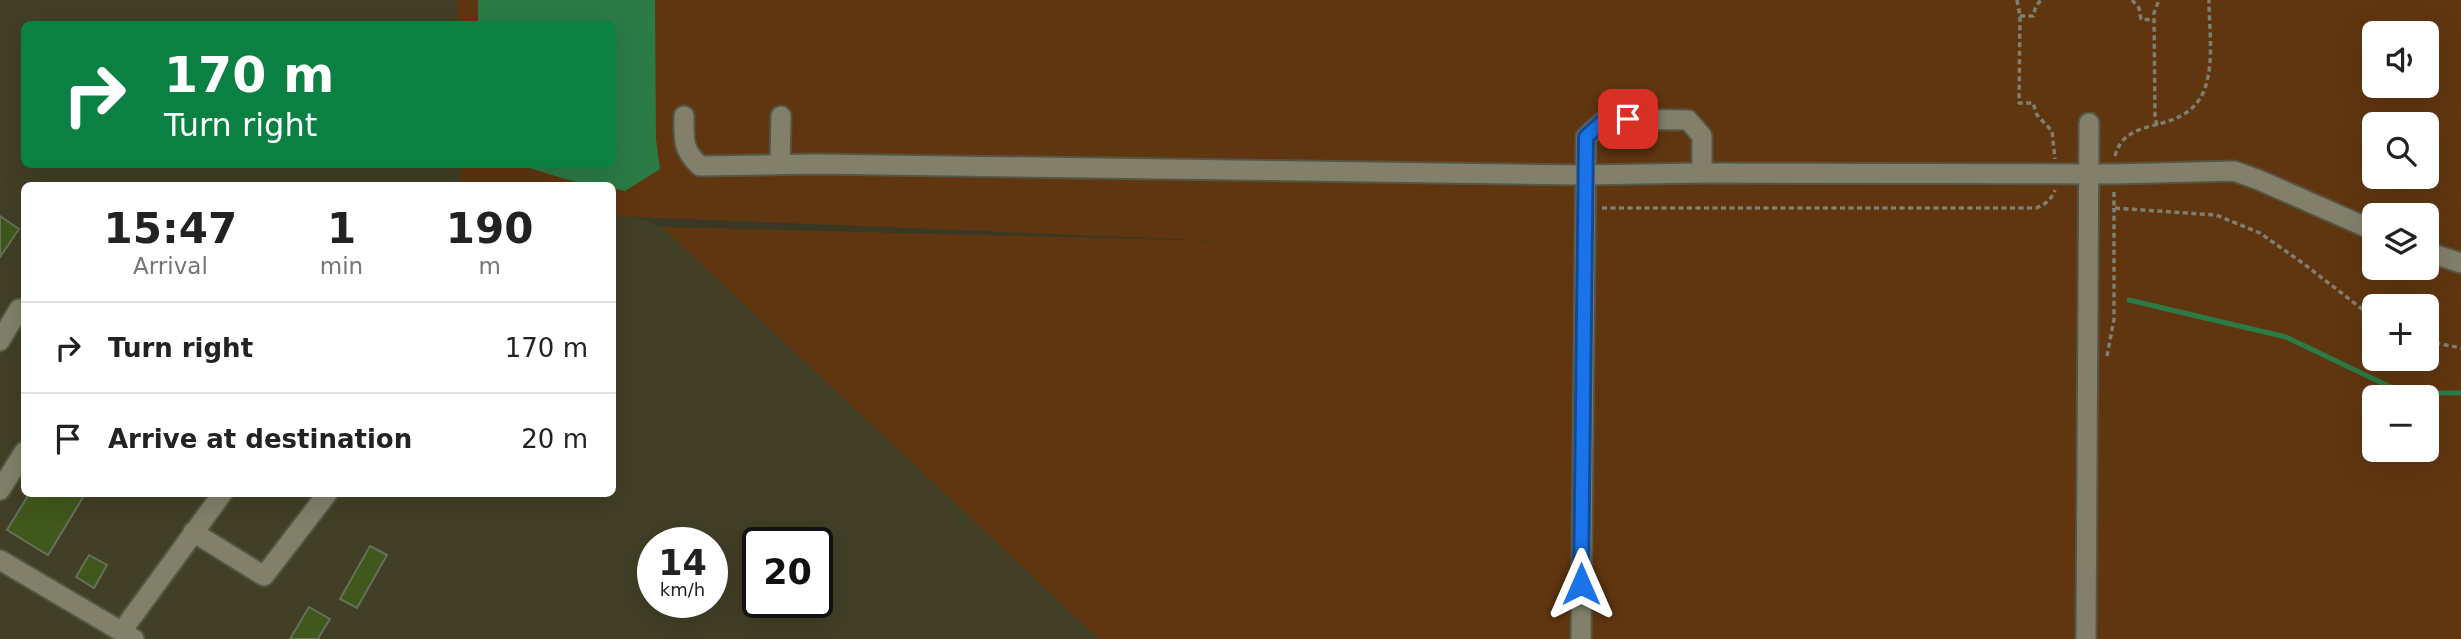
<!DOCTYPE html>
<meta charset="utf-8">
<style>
body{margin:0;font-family:"DejaVu Sans",sans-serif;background:#f6f6f6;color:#222;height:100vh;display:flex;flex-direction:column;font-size:26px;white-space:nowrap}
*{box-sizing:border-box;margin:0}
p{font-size:23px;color:#767676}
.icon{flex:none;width:38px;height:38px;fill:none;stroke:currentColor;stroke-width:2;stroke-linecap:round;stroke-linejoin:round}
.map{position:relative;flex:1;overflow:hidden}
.drawer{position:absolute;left:21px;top:182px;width:595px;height:315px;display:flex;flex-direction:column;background:#fff;border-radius:10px;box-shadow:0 7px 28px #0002}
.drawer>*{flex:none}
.top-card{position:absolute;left:21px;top:21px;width:595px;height:147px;border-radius:10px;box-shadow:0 7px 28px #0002;background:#0b8043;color:#fff;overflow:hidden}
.buttons{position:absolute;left:2362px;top:21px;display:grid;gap:14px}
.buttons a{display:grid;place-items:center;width:77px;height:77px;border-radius:10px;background:#fff;box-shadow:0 7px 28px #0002;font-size:35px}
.speed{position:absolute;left:637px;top:527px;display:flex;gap:14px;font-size:35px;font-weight:700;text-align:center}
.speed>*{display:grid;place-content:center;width:91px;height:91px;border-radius:50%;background:#fff;box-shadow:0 7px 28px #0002;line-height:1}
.speed small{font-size:18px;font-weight:400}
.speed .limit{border:4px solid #111;border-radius:10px;background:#fff;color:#111}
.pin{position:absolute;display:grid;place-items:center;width:60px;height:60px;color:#fff;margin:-30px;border-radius:14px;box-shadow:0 4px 10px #0006}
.me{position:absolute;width:77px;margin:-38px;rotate:0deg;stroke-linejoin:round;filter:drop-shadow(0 0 5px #0008)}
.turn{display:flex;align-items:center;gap:24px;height:147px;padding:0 28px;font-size:32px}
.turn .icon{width:91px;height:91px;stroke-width:2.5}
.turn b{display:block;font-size:49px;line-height:60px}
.eta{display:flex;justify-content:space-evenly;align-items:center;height:119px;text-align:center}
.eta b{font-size:42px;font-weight:800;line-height:49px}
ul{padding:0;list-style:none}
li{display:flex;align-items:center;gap:21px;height:91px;padding:0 28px;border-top:2px solid #e0e0e0}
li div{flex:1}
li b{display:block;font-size:26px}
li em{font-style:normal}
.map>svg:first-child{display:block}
.built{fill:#413f25;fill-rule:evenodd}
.green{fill:#603610;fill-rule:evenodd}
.water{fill:#2b7b46}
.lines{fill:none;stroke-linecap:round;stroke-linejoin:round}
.stream{stroke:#2b7b46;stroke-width:5}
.building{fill:#40581b;stroke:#67705d;stroke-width:2}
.minor-casing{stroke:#575645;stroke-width:23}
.path{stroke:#807f6f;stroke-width:3.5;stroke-dasharray:5 3.5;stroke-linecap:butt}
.minor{stroke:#82806b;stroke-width:19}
.route-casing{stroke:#114b97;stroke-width:18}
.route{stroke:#1a73e8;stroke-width:12}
</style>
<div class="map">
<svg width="2461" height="639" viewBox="0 0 2461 639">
<rect width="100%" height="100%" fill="#393825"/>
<path class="built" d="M0 0H457L458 24H24V164H474L537 185 24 186V494H612L613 210 662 227 1099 639H0ZM653 542H712V602H653ZM758 542H817V602H758Z"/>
<path class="green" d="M457 0H2461V639H1099L662 227 1223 241 613 216 612 186 461 185V165L612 164V24H458ZM2375 33H2427V86H2375ZM2375 124H2427V177H2375ZM2375 215H2427V268H2375ZM2375 306H2427V359H2375ZM2375 397H2427V450H2375Z"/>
<path class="water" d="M478 0H655L656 139 660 169 625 191 613 188 612 186C581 186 549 174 520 165L612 164V24H478Z"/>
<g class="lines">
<path class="stream" d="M2129 300 2286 337 2403 393H2461"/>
</g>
<g class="building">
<path d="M0 216 19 229 0 257Z"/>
<path d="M29 494H85L48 555 7 530Z"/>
<path d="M370 546 387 555 357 608 340 599Z"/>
<path d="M89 555 107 565 94 588 76 577Z"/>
<path d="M309 607 330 619 323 630 318 639H290Z"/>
</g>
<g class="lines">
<g class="minor-casing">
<g id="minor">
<path d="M684 116C684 140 682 149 700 166L815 164 1584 175 1702 173 2114 174 2234 171 2259 180 2375 231"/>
<path d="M780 164 781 116"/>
<path d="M2427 252 2461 263"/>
<path d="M0 341 19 309 24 312"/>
<path d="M0 490 24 452"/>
<path d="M193 532 264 576 327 494"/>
<path d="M0 560 134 639"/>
<path d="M122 631 222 494"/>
<path d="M1581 639 1586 137 1606 119 1688 120 1702 136V173"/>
<path d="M2086 639 2089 123"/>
</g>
</g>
<g class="path">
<path d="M2017 0 2020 16 2019 103H2033L2037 115 2052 131 2055 159"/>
<path d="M2132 0 2139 8 2141 19 2154 20"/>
<path d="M2020 16H2033L2036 6 2041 0"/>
<path d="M2157 125 2155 118 2154 13 2159 0"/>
<path d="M2115 156C2126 113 2182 137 2203 93 2215 66 2209 29 2209 0"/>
<path d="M2114 192V208L2216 215 2260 233 2304 264 2375 319"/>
<path d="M1602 208H2036C2046 204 2051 200 2055 190"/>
<path d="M2427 341 2461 348"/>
<path d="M2107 356 2114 319V208"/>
</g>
<use href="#minor" class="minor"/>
</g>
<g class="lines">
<g class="route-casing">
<path id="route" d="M1581 584 1586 137 1606 119H1628"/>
</g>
<use href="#route" class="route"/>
</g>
</svg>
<div class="buttons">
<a><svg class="icon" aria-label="sound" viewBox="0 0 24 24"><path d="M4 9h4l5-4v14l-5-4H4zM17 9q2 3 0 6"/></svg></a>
<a><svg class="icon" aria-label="search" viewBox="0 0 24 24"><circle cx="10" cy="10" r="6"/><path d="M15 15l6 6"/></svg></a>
<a><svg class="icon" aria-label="layers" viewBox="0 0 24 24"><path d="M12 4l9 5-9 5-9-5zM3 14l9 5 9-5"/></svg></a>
<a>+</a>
<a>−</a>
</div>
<div class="speed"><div>14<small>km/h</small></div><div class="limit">20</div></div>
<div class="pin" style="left:1628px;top:119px;background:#d93025"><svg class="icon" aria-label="arrive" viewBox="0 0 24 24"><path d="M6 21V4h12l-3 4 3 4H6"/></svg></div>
<svg class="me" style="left:1581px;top:584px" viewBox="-20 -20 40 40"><path d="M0-17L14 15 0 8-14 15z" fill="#1a73e8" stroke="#fff" stroke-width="4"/></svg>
<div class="top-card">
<div class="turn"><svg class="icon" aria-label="right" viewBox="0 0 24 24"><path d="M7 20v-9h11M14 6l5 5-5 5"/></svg><div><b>170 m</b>Turn right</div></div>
</div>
<section class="drawer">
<div class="eta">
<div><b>15:47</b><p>Arrival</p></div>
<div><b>1</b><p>min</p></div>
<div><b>190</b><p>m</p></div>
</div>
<ul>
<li><svg class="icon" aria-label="right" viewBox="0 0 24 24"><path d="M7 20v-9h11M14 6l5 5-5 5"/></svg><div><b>Turn right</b></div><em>170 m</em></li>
<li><svg class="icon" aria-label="arrive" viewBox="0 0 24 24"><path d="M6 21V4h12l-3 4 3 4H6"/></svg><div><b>Arrive at destination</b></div><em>20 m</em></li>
</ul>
</section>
</div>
